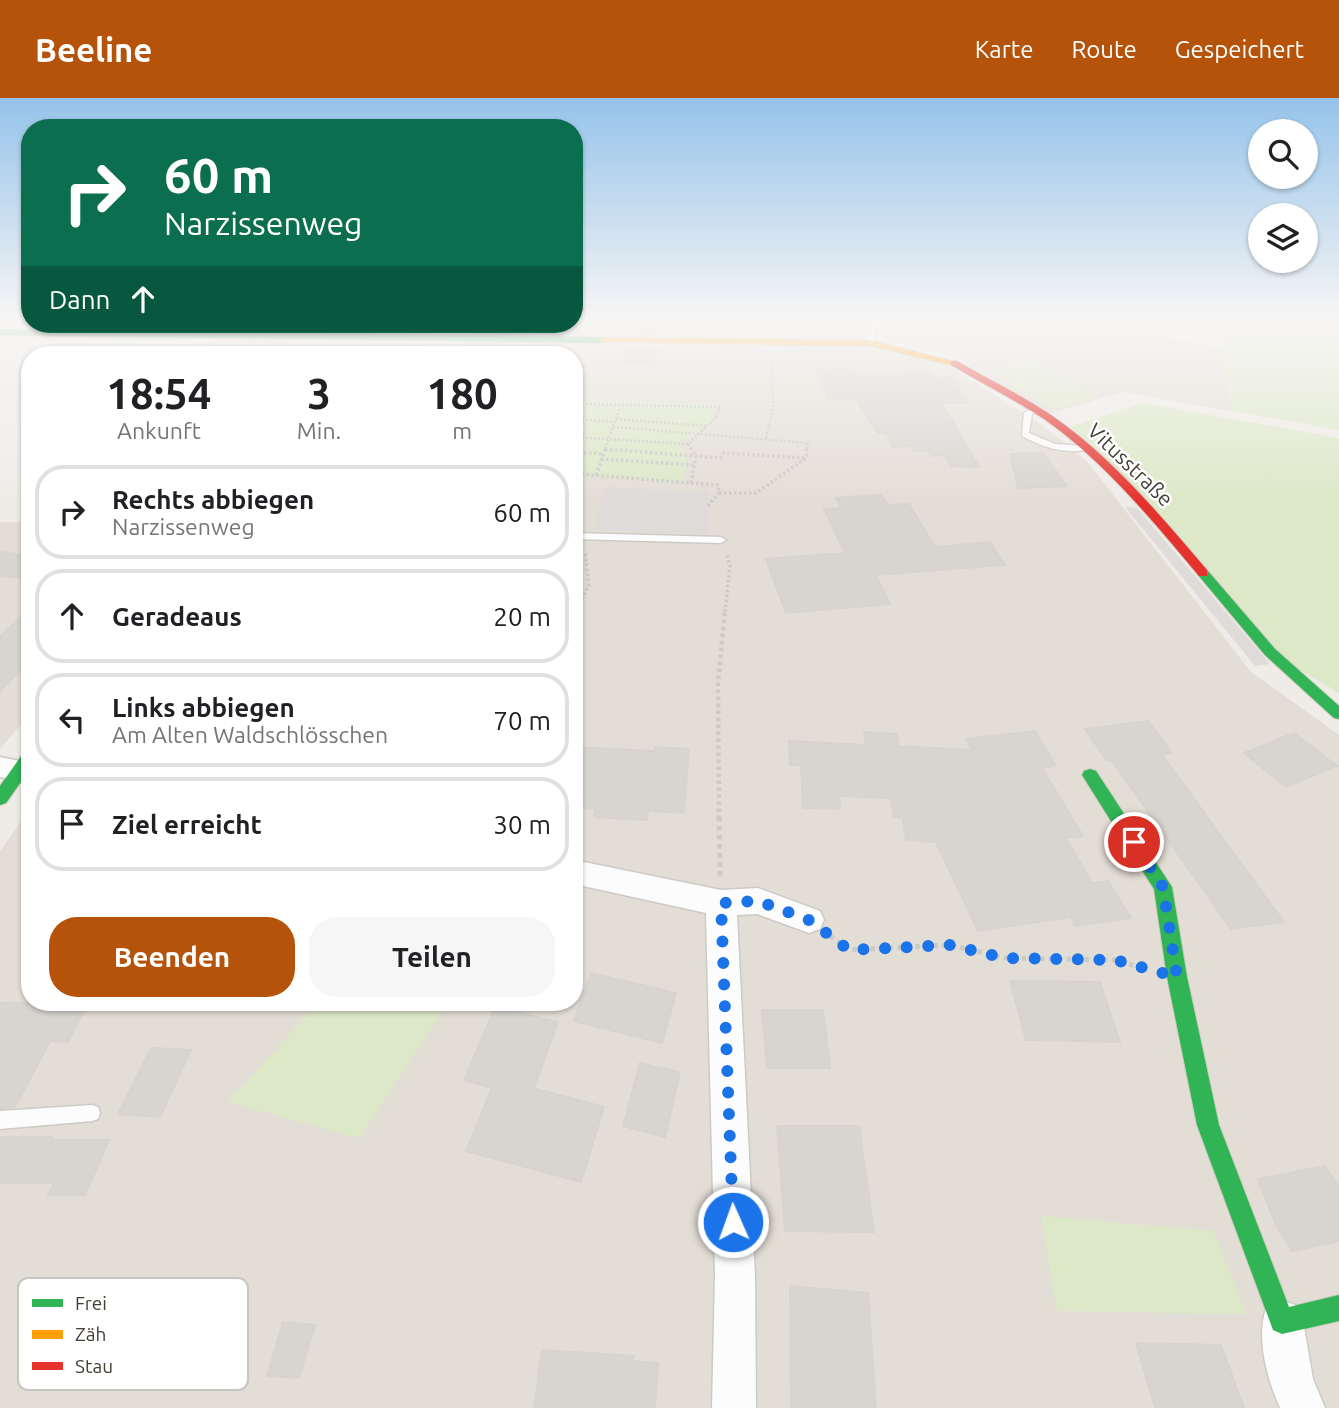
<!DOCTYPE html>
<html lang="de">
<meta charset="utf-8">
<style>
body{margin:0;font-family:Ubuntu,sans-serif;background:#f6f6f6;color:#202124;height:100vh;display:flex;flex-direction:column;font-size:26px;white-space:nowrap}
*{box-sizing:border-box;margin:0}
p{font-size:23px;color:#757577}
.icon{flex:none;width:38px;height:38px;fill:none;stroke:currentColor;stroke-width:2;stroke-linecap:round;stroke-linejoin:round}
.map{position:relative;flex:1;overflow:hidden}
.details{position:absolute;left:21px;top:248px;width:562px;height:665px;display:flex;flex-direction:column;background:#fff;border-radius:28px;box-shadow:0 2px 5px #0004}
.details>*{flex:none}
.banner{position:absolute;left:21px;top:21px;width:562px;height:214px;border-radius:28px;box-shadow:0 2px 5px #0004;background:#0b6e4f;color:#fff;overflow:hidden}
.fabs{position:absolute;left:1248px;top:21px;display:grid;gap:14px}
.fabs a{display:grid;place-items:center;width:70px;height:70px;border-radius:50%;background:#fff;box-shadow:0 2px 5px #0004;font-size:35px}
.pin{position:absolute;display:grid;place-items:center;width:60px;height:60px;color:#fff;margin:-30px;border:4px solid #fff;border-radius:50%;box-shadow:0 2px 7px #0007}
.me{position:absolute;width:77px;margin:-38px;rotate:358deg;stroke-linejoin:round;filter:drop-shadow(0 0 5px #0008)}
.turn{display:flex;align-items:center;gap:24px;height:147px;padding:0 28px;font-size:32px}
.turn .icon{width:91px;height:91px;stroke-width:2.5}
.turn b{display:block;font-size:49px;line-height:60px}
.then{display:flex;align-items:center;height:66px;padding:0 28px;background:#0003;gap:14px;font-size:26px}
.eta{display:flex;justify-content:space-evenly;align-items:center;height:119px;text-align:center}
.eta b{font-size:42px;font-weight:600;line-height:49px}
.primary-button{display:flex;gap:14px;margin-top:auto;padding:14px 28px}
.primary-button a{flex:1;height:80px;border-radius:28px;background:#b45309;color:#fff;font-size:28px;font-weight:600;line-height:80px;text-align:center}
.primary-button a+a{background:#f6f6f6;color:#202124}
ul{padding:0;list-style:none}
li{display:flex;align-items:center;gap:21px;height:94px;margin:0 14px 10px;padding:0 14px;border:4px solid #e0e0e0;border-radius:28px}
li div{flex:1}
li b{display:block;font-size:26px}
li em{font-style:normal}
header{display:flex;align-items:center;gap:42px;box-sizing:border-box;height:98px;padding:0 35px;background:#b45309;color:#fff}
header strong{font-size:33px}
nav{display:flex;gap:38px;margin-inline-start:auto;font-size:24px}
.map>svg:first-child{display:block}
.residential{fill:#e3ded5}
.green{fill:#dde8c8}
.parking{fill:#dedbd8}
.building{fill:#d8d5d0;stroke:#d7d3ce;stroke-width:2}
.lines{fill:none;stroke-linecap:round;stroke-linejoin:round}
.lane-casing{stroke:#cdcac5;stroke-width:3}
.street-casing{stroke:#cdcac5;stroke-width:3}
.fast-casing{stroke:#cec9bf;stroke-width:2}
.slow-casing{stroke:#cec9bf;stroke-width:2}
.jam-casing{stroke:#cec9bf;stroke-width:2}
.path-far3{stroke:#cdcac6;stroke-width:2.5;stroke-dasharray:2 2;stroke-linecap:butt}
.path-far2{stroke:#cdcac6;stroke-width:3.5;stroke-dasharray:2.5 2.5;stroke-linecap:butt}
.path-far1{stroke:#cdcac6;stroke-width:4.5;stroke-dasharray:3.5 3.5;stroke-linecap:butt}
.path{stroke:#cdcac6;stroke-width:5;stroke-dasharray:4.5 4.5;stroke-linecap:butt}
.lane{fill:#fdfcfc;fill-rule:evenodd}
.street{fill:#fdfcfc;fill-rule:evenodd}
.fast{fill:#30b455;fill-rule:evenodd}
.slow{fill:#ff9f0a;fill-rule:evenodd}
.jam{fill:#e5322d;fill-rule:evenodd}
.route{stroke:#1a73e8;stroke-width:12;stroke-dasharray:0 21.6}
.labels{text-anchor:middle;stroke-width:5;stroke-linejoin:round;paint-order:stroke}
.far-street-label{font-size:21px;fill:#443d35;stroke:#fff}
.key{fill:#fff;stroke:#c7c5c2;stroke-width:2}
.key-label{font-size:19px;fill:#443d35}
</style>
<header>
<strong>Beeline</strong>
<nav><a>Karte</a><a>Route</a><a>Gespeichert</a></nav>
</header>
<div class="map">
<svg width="1339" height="1310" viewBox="0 0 1339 1310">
<rect width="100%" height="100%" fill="#efece8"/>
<g class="residential">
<path d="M574 220H864L866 242 476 239 491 226H574Z"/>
<path d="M884 220H1058L1222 250 1231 313 1122 294 1049 316 952 257 882 243Z"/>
<path d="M214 241 431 243 414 257H200Z"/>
<path d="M466 245 868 249 944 265 1043 328 1086 362 1251 574 1339 637V1310H0V753L30 710V905H574V257H454Z"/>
<path d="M0 424H30V616L0 651Z"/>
</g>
<g class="green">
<path d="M1229 220H1339V332L1231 313 1222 250Z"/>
<path d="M1031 263 1097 299 1053 311 989 274Z"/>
<path d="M574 301 717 306 708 327 684 341 679 348 687 356 684 385 574 378Z"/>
<path d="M1143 305 1339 340V595L1290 566 1070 329Z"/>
<path d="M318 905H448L359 1040 228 1004Z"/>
<path d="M1041 1118 1213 1133 1246 1216 1057 1213Z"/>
</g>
<g class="parking">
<path d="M739 246 856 248 857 257 815 259 806 251 798 259 745 256Z"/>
<path d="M605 389 708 393V436L594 432Z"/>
<path d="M1125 409 1137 410 1270 566 1255 568Z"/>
</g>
<g class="building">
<path d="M628 220H657V234L627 233Z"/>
<path d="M626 251H656V267L625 266Z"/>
<path d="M852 271 855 275 930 273 934 280 951 279 967 305H941L979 369 951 368 945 357 931 358 928 352 914 353 912 348 893 349 887 335H878L855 300 829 301 816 272Z"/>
<path d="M1043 355 1067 388 1018 390 1010 356Z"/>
<path d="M881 397 888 407 909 406 935 449 990 444 1005 467 876 477 890 506 786 515 766 461 845 455 824 411 841 410 836 400Z"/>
<path d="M0 454 30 458V481L0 478Z"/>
<path d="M30 510V563L0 593V538Z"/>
<path d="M1148 623 1172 655 1162 657 1284 824 1231 831 1112 663H1107L1085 631Z"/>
<path d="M1035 633 1056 668 1042 670 1083 738 1066 740 1092 785 1108 783 1131 820 1075 828 1070 819 978 833 936 744 906 742 903 720 894 719 891 700 839 698 840 711 803 710 801 667H790L789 643 866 647 864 634 897 636 899 648 972 652 966 641Z"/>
<path d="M1294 635 1337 668 1286 689 1244 655Z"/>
<path d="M574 649 655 653V649L689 651 684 715 648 713 647 722 594 719 595 711 583 710 585 699H574Z"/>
<path d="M591 875 676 895 662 945 574 923Z"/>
<path d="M1010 883 1100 884 1120 944 1026 942Z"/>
<path d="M0 905 87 906 68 944 50 943 15 1009 0 1010Z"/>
<path d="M495 909 558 924 534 990 604 1009 581 1084 466 1053 492 990 464 982Z"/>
<path d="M762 912H823L830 970H767Z"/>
<path d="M151 950 191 952 160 1019 118 1016Z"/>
<path d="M640 965 680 974 665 1039 623 1028Z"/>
<path d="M777 1028H859L874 1134 785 1133Z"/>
<path d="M0 1039H52L51 1042H109L85 1097H48L54 1085H0Z"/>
<path d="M1325 1068 1339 1089V1143L1292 1153 1275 1125 1258 1081Z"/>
<path d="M790 1188 868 1195 876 1310H791Z"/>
<path d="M283 1224 315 1227 299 1280 267 1278Z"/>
<path d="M1136 1245 1221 1247 1244 1310H1155Z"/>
<path d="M542 1252 634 1258 633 1263 658 1265 655 1310H534Z"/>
</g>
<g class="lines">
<g class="lane-casing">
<g id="lane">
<path d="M872 220H878L874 245 871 247 868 245Z"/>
<path d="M1034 310 1038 312 1032 316 1029 335 1055 346 1084 348 1088 350 1087 352C1064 356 1042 349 1022 338L1024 315Z"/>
<path d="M574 435 721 439 726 442 721 445 574 441Z"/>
<path d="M92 1007 98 1009 100 1015 98 1021 92 1023 0 1031V1013Z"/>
</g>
</g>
<g class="street-casing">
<g id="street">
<path d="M0 659 30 665V685L0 679Z"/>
<path d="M574 762 721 792 758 790 820 813 824 822 820 831 809 835 757 816 737 817 755 1177 756 1310H712L715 1177 706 815 574 786Z"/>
<path d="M1282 1202 1297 1208 1303 1223 1313 1281 1325 1310H1280C1267 1281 1255 1238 1267 1208Z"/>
</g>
</g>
<g class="fast-casing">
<g id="fast">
<path d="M0 231 604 239 608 242 604 245 0 237Z"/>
<path d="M1203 471 1207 472 1275 551 1339 608V621L1334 620 1265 557 1199 478 1197 475Z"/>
<path d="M30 652V671L6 705 0 707V688L24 654Z"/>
<path d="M1090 671 1096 673 1172 789 1187 879 1219 1027 1289 1209 1339 1197V1223L1282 1236 1273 1232 1197 1027 1167 879 1154 791 1082 677 1084 673Z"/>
</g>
</g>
<g class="slow-casing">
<path id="slow" d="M604 239 871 242 959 265 954 268 871 248 601 244V240Z"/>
</g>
<g class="jam-casing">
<path id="jam" d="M951 263H957C988 281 1021 297 1051 317 1111 358 1160 417 1207 472V478H1199C1152 422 1104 363 1044 321 1014 301 981 285 951 267Z"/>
</g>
<g class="path-far3">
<path d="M574 306 720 309 715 321 688 346 691 351"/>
<path d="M574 321 615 324"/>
<path d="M616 321 707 328"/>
<path d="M613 329 808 345 807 351"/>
<path d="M574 339 688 346"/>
<path d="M766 340 773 310 772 262"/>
<path d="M605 351 620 309"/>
</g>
<g class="path-far2">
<path d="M605 351 720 360 724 355 806 360"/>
<path d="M574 354 603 356"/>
<path d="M601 361 694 367"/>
<path d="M596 377 606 349"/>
<path d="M574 382 580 376 691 385 696 358 690 349"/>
<path d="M691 385 718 387 719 395"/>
<path d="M719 395H756L806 360 807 349"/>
<path d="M708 408 719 395"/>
<path d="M574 514 589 488 585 453"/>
<path d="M725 514 730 468 727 457"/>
</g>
<g class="path-far1">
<path d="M574 515 575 513"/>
<path d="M719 721 718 585 725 513"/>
</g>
<g class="path">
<path d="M719 719 720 779"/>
<path d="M830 838 849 852 950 847 1005 860 1115 862 1139 869"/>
</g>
<use href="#lane" class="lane"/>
<use href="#street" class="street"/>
<use href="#fast" class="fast"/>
<use href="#slow" class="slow"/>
<use href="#jam" class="jam"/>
</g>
<linearGradient id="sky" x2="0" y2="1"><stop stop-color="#95c3ea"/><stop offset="0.55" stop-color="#f8f6f5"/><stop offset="1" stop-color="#f8f6f5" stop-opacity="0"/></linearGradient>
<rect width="1339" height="403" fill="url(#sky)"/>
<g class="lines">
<path class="route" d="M733 1124 721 805 758 803 809 822 849 852 950 847 1005 860 1115 862 1177 879 1163 789 1134 744"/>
</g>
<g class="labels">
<g class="far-street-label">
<text transform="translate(1130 367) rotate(44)" y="7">Vitusstraße</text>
</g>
</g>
<rect x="18" y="1180" width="230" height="112" rx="10" class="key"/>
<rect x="32" y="1201" width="31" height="8" fill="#30b455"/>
<rect x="32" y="1232" width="31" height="9" fill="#ff9f0a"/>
<rect x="32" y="1264" width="31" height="8" fill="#e5322d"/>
<g class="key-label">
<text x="75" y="1212">Frei</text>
<text x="75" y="1243">Zäh</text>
<text x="75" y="1275">Stau</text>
</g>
</svg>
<div class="fabs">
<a><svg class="icon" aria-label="search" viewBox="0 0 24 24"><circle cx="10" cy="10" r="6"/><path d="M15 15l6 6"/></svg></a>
<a><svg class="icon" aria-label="layers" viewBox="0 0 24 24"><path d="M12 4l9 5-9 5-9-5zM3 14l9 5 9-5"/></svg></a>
</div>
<div class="pin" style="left:1134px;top:744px;background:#d93025"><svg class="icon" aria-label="arrive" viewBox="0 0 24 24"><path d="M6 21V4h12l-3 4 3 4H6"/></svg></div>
<svg class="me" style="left:733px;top:1124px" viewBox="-20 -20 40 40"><circle r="17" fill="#1a73e8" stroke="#fff" stroke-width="3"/><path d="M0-11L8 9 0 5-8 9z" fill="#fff"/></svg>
<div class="banner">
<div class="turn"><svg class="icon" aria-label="right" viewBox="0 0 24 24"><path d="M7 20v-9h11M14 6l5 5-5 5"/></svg><div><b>60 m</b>Narzissenweg</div></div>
<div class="then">Dann<svg class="icon" aria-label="ahead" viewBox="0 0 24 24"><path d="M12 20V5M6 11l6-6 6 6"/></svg></div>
</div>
<section class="details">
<div class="eta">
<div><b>18:54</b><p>Ankunft</p></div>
<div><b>3</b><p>Min.</p></div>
<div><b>180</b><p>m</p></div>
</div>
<ul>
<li><svg class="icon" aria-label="right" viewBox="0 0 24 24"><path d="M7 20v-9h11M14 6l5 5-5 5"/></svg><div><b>Rechts abbiegen</b><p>Narzissenweg</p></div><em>60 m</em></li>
<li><svg class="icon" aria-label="ahead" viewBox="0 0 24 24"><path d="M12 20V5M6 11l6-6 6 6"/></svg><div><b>Geradeaus</b></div><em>20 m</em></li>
<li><svg class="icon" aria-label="left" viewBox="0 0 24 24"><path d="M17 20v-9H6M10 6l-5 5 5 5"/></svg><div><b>Links abbiegen</b><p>Am Alten Waldschlösschen</p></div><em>70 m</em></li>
<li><svg class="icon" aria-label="arrive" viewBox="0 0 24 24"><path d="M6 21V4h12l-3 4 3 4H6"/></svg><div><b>Ziel erreicht</b></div><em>30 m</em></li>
</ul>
<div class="primary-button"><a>Beenden</a><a>Teilen</a></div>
</section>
</div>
